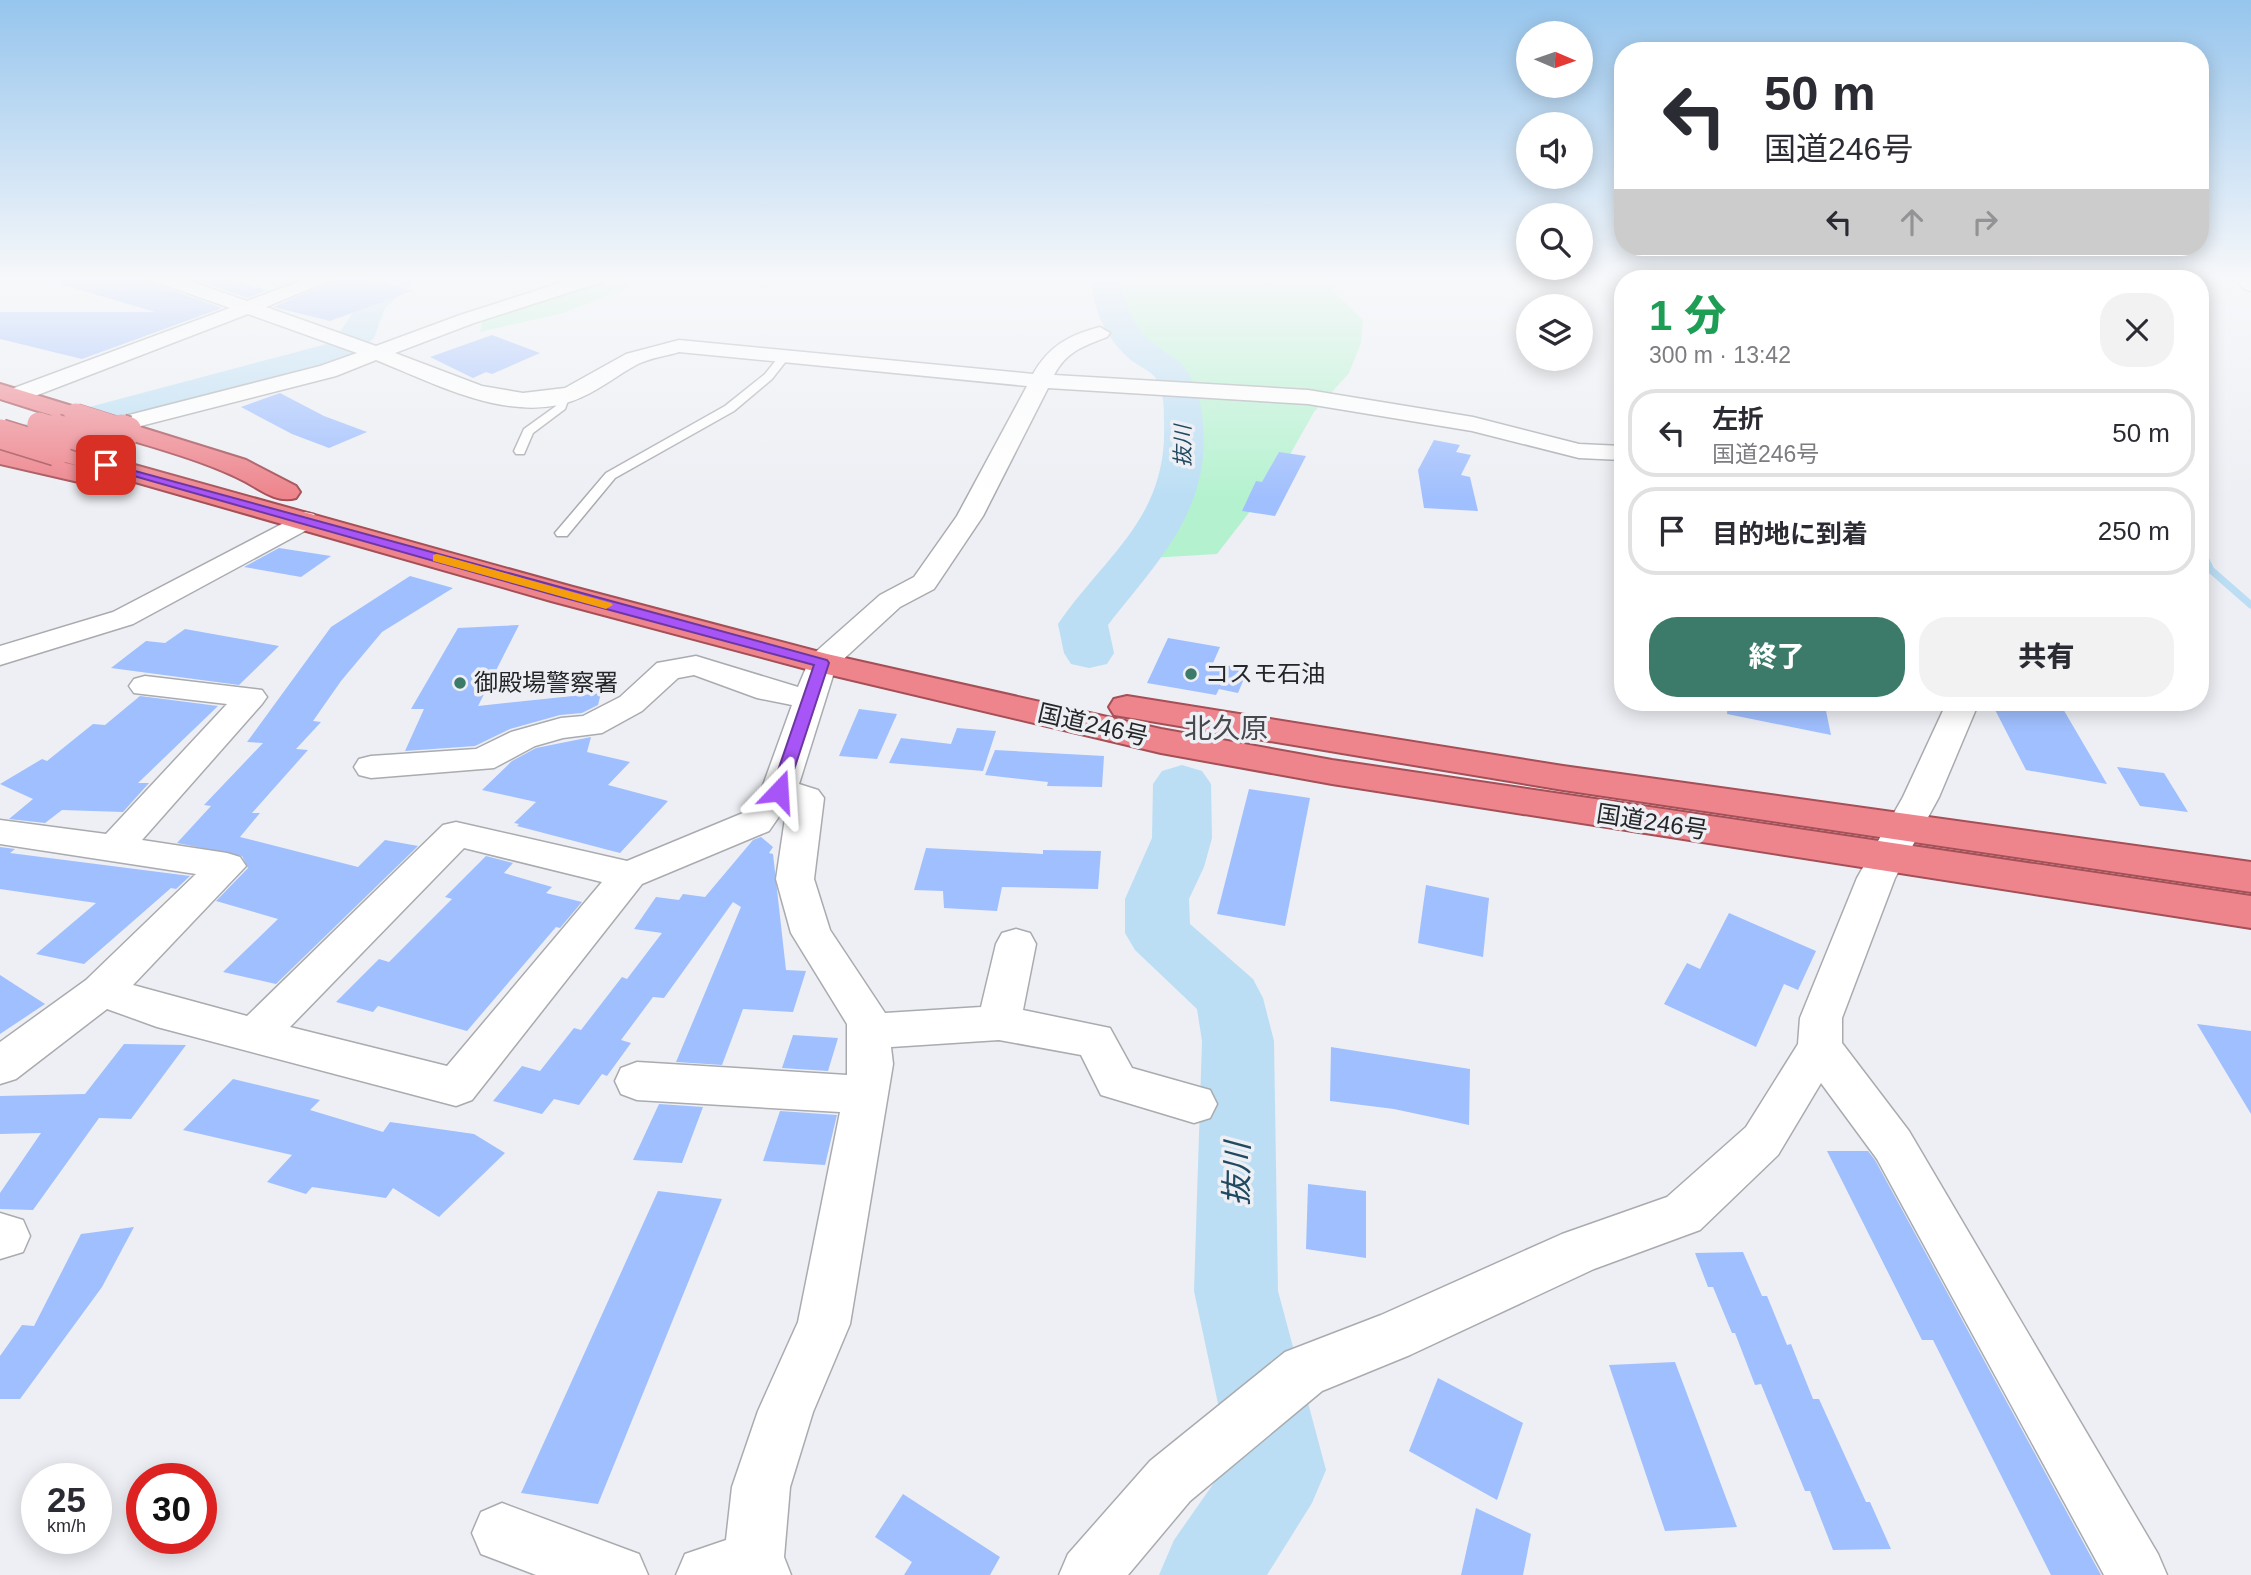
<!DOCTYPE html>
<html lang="ja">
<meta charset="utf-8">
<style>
body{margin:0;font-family:Arial,"Noto Sans JP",sans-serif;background:#f2f2f3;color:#2b2b33;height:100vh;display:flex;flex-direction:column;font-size:26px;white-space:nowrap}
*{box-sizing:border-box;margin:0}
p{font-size:23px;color:#7c7c81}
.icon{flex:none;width:38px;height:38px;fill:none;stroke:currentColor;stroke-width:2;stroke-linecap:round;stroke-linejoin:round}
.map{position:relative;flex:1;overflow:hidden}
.side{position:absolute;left:1614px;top:270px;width:595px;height:441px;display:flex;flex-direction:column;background:#fff;border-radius:28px;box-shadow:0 4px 18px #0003}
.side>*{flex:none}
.banner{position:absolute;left:1614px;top:42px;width:595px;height:214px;border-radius:28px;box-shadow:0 4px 18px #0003;background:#fff;color:#2b2b33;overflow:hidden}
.needle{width:46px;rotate:92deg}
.buttons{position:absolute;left:1516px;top:21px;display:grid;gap:14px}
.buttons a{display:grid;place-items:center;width:77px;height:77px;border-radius:50%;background:#fff;box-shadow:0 4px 18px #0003;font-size:35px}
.speed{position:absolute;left:21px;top:1463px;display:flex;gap:14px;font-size:35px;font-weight:700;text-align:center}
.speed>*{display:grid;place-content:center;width:91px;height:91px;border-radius:50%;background:#fff;box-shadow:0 4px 18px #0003;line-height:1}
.speed small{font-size:18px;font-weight:400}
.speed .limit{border:10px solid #d22;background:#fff;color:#111}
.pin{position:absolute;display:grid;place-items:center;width:60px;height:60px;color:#fff;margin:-30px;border-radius:14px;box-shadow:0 4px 10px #0006}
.me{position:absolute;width:77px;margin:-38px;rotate:20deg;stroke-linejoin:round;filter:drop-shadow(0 0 5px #0008)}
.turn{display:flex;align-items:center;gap:24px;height:147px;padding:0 35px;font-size:32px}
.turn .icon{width:91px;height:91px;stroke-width:2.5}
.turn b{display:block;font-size:49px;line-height:60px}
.lanes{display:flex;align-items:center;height:66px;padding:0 35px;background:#0003;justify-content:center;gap:35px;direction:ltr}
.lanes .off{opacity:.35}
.round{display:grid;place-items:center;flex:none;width:74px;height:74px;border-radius:28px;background:#f2f2f3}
.head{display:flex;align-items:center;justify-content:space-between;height:119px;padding:0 35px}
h1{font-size:42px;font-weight:800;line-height:52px;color:#1e9e55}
.button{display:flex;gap:14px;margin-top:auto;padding:14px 35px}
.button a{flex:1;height:80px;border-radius:28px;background:#3c7b69;color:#fff;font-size:28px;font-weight:800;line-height:80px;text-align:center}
.button a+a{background:#f2f2f3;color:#2b2b33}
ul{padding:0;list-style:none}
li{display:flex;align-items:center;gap:21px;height:88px;margin:0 14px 10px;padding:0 21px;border:4px solid #e1e1e2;border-radius:28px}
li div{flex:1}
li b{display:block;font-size:26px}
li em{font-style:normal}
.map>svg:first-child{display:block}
.green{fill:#b4f2cf}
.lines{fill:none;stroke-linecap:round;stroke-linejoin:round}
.stream{stroke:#bbdef4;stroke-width:7}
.river{fill:#bbdef4;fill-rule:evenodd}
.building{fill:#a0bffe}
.service-casing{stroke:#a9abaf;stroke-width:3}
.minor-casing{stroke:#a9abaf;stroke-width:3}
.trunk-casing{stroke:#a54f56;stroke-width:4}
.service{fill:#fff;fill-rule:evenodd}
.minor{fill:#fff;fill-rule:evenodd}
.trunk{fill:#ee848c;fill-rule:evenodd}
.trunk-bridge-far1-casing{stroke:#a54f56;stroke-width:24;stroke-linecap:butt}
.trunk-bridge-casing{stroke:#a54f56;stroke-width:32;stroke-linecap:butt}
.trunk-bridge-far1{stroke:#ee848c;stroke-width:23}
.trunk-bridge{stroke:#ee848c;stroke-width:29}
.route{fill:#a855f7;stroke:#6d37a1;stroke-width:2}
.slow{fill:#f59e0b}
.poi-dot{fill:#3c7b69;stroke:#edeff4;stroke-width:2.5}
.labels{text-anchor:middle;stroke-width:7;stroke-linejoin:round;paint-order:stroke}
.far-water-label{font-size:21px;font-style:italic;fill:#214a61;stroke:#edeff4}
.poi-label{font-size:24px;fill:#252627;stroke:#edeff4;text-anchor:start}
.street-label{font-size:24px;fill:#252627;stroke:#edeff4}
.quarter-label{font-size:28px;fill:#47494c;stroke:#edeff4}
.near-water-label{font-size:32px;font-style:italic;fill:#214a61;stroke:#edeff4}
</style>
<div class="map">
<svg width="2251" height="1575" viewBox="0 0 2251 1575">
<rect width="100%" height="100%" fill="#edeff4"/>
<g class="green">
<path d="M618 277H654L563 313 480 332 483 319Z"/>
<path d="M1122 277H1319L1363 320 1361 343 1349 373 1314 412 1279 474 1217 554 1150 558 1199 459 1156 373 1131 332Z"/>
</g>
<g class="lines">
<path class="stream" d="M2200 548 2211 570 2251 605"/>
<g class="river">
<path d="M384 277H422L385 308 374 338 351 358 32 446 18 442 13 434 18 426 327 344C352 326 353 297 384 277Z"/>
<path d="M1091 277H1121C1125 308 1135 331 1161 349 1168 355 1176 358 1182 365 1197 382 1201 402 1203 424 1211 510 1157 562 1108 625L1114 653 1107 664 1089 668 1071 664 1064 653 1058 624C1107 553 1168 518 1164 422 1164 408 1164 387 1154 376 1148 370 1139 366 1132 361 1106 339 1093 311 1091 277Z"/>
<path d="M1182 765 1202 771 1211 784 1212 838 1204 867 1189 899 1190 924 1253 979 1263 998 1274 1041 1278 1291 1326 1470 1312 1503 1267 1575H1159L1174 1540 1230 1460 1194 1291 1202 1041 1197 1009 1135 950 1125 933V899L1152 838 1153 784 1162 771Z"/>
</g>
</g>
<g class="building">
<path d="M61 277H149L152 283 222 308 82 359 0 339V312H155L60 284Z"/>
<path d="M187 277H216L268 290 247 298Z"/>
<path d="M354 277 412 291 330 321 273 307 340 278Z"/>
<path d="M492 335 540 353 492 374 486 372 473 378 430 357Z"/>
<path d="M280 393 324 416 367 432 329 448 292 434 241 407Z"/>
<path d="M1434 440 1460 445 1456 452 1471 455 1461 475 1470 477 1478 511 1424 508 1418 470Z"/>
<path d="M1279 452 1306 456 1275 516 1242 511 1256 481 1262 482Z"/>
<path d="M279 548 331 556 301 577 244 567Z"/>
<path d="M410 576 453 588 382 632 341 681 313 721 321 722 296 749 308 750 252 813H260L240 837 358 867 385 840 418 846 276 984 223 972 278 919 216 901 248 868 242 856 177 843 211 806 204 805 263 743 247 742 331 627Z"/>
<path d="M519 625 478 706 601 693 598 705 582 713 560 715 510 729 475 746 405 751 424 709H411L458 628Z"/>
<path d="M185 629 279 646 239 685 111 668 146 641 165 643Z"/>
<path d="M1168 638 1220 647 1213 663 1248 669 1238 693 1219 689 1216 695 1147 683Z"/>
<path d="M140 696 218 706 138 783H149L123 812 62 810 45 823 9 819 33 799 0 784 42 759 47 761 93 724 105 725Z"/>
<path d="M1728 702H1802L1825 706 1831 735 1727 714Z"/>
<path d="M1991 702H2059L2107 784 2026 770Z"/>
<path d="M859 709 897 714 877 759 839 756Z"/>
<path d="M957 728 996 731 983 771 889 763 901 738 951 744Z"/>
<path d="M591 737 587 752 630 762 608 785 668 801 620 853 517 826 519 824 514 823 536 802 482 790 512 761 536 748Z"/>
<path d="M995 750 1104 756 1102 787 1047 786 1048 782 985 775Z"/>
<path d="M2117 767 2164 773 2188 812 2140 806Z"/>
<path d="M1249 789 1310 798 1285 926 1217 914Z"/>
<path d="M761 837 773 847 769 853 773 854 786 970 806 971 793 1012 743 1009 722 1065 676 1062 741 907 733 902 664 998 653 997 621 1040 631 1043 607 1076 602 1074 579 1105 554 1099 542 1114 493 1101 522 1066 540 1071 574 1028 581 1030 622 977 627 979 662 933 634 929 656 897 679 900 683 894 705 897 753 840Z"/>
<path d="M0 847 15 849 10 853 190 876 176 889 171 888 84 964 36 954 96 903 0 889Z"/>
<path d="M926 848 1043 854V850L1101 851 1098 889 1002 887 997 911 944 908 943 891 914 890Z"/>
<path d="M486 856 513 863 504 873 552 887 546 893 582 902 560 928 556 927 467 1031 378 1006 373 1012 336 1002 379 959 389 962 452 899 445 897Z"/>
<path d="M1426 885 1489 898 1483 957 1418 943Z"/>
<path d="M1729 913 1816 951 1798 990 1784 984 1756 1047 1664 1004 1687 963 1700 969Z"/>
<path d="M0 975 45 1004 0 1034Z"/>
<path d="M2197 1024 2251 1031V1114Z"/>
<path d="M793 1035 838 1038 828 1071 782 1068Z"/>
<path d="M124 1044 186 1045 131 1119 99 1118 33 1210 0 1209V1193L41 1133 0 1134V1096L85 1094Z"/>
<path d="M1331 1047 1470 1069 1469 1125 1394 1109 1330 1101Z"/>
<path d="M233 1079 320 1100 310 1110 383 1132 390 1122 474 1134 505 1153 439 1217 393 1188 386 1198 312 1187 306 1194 267 1182 292 1155 183 1130Z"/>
<path d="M659 1104 703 1107 682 1163 633 1160Z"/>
<path d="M780 1111 837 1115 825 1165 763 1161Z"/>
<path d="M1827 1151H1868L1875 1160 2101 1575H2051L1933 1340H1922Z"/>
<path d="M1308 1184 1366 1191V1258L1306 1249Z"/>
<path d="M658 1191 722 1199 598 1504 521 1493Z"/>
<path d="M134 1227 102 1287 20 1399H0V1356L22 1325 34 1326 81 1234Z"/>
<path d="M1743 1252 1762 1296H1767L1787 1345 1791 1344 1813 1399H1819L1866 1502H1870L1891 1549 1833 1550 1810 1491H1805L1761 1384 1755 1385 1735 1333H1732L1713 1287H1708L1695 1253Z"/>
<path d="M1675 1362 1737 1527 1665 1531 1609 1365Z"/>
<path d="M1438 1378 1523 1423 1497 1500 1409 1451Z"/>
<path d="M903 1494 1000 1557 990 1575H904L912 1562 875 1537Z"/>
<path d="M1476 1508 1531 1534 1523 1575H1461Z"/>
</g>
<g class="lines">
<g class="service-casing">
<g id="service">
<path d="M781 354 790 356 772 379 734 411 615 478 567 536H557L555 533 606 473 725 406 765 374Z"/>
<path d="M560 393 570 395 565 409 533 433 524 454H516L514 451 524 429 556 406Z"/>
</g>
</g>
<g class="minor-casing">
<g id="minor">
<path d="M151 277H178L247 301 311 277H338L266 307 376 346 460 315 578 277H607L605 281 474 323 395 353 482 386 523 393 565 388 626 354 679 340 1033 374C1049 346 1069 335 1100 327L1110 333 1107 337C1083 346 1066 352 1054 375L1308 390 1473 417 1579 444 1622 446V460L1579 458 1472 431 1308 404 1048 388 983 516 934 589 900 607 836 666 799 784 818 790 824 798 814 879 830 930 885 1013 981 1007 996 944 1002 933 1016 929 1030 933 1036 944 1023 1010 1110 1028 1132 1068 1210 1090 1217 1104 1210 1118 1194 1123 1101 1095 1081 1055 999 1040 891 1047 893 1064 850 1324 813 1412 790 1487 784 1557 791 1575H676L685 1554 726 1540 732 1487 758 1411 798 1322 840 1112 637 1100 621 1094 615 1081 621 1068 637 1062 847 1075V1024L791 933 776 879 787 805 769 831 642 884 472 1100 456 1106 157 1027 107 1009 16 1079 0 1084V1042L86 980 196 874 0 844V820L106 834 227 704 134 693 129 686 134 679 145 676 262 690 267 697 262 704 142 840 227 853 240 857 246 866 133 985 247 1016 443 825 456 822 627 861 743 813 762 788 792 705 757 698 694 675 678 678 642 711 602 733 563 738 535 746 494 768 371 778 359 775 354 767 359 759 371 756 476 749 511 732 561 718 583 716 620 697 657 663 696 656 798 687 811 656 880 595 914 577 957 516 1027 386 679 352C666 356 650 358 638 364 619 374 602 388 582 397 517 428 436 384 376 360L336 376 0 462V448L320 366 357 353 248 314 22 401H6L3 396 6 391 230 308 153 281ZM464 848 602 882 447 1066 290 1027Z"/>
<path d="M1776 277H1795V278H1777Z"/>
<path d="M2232 277H2251V291L2244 289Z"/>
<path d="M305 512 314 514 318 520 314 526 133 624 0 665V646L113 612Z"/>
<path d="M1947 702H1979L1939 797 1895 878 1842 1018V1043L1909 1131 2158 1554 2167 1575H2104L1877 1159 1821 1083 1778 1155 1700 1230 1594 1269 1410 1355 1322 1391 1190 1501 1128 1575H1059L1068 1554 1150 1461 1285 1352 1381 1315 1562 1234 1667 1197 1746 1127 1798 1044 1800 1018 1857 878 1903 797Z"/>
<path d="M0 1213 23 1220 30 1236 23 1252 0 1259Z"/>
<path d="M502 1503 639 1554 648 1575H536L481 1554 472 1533 481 1512Z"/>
</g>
</g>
<g class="trunk-casing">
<g id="trunk">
<path d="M0 384 85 410 89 415 85 420 76 423 0 399Z"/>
<path d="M127 423 246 460 296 486 300 492 296 498C277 503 262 491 246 482 206 461 161 450 118 436L114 431 118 426Z"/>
<path d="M56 443 573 587 827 654 1161 729 1332 760 2251 896V928L1332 784 1161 753 810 670 551 601 93 470 97 475 93 481 83 483 0 464V448L79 466 47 457 43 451 47 445Z"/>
<path d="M1127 696 1563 766 2251 862V892L1563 790 1114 715 1109 707 1114 699Z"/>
</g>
</g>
<use href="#service" class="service"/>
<use href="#minor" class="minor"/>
<use href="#trunk" class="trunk"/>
<g class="trunk-bridge-far1-casing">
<g id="trunk-bridge-far1">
<path d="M76 415 127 431"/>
<path d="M39 424 62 431"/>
</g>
</g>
<g class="trunk-bridge-casing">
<g id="trunk-bridge">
<path d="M56 429 91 440"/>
<path d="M121 429 127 431"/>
<path d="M1 434 56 451"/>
</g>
</g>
<use href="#trunk-bridge-far1" class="trunk-bridge-far1"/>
<use href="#trunk-bridge" class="trunk-bridge"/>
</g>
<linearGradient id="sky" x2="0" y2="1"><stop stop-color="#96c5ed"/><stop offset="0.56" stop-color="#f7f8fa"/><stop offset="1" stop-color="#f7f8fa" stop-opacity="0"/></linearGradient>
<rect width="2251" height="498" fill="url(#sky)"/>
<path class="route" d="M102 462 827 660 829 663 787 791 779 796 771 791 814 665 558 596 102 467Z"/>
<path class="slow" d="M437 554 611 603 613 605 606 609 433 561V555Z"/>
<g class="poi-dot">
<circle cx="1191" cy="674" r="7"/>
<circle cx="460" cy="683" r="7"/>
</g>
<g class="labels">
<g class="far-water-label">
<text transform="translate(1183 446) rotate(-90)" y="7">抜川</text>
</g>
<g class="poi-label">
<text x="1205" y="682">コスモ石油</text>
<text x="474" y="691">御殿場警察署</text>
</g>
<g class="street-label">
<text transform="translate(1093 725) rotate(13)" y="8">国道246号</text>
<text transform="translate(1652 822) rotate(9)" y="8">国道246号</text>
</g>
<g class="quarter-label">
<text x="1226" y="738">北久原</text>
</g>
<g class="near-water-label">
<text transform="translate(1237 1174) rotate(-89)" y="11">抜川</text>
</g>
</g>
</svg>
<div class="buttons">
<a><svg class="needle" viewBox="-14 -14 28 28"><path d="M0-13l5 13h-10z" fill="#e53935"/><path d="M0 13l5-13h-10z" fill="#7c7c81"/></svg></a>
<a><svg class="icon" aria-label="sound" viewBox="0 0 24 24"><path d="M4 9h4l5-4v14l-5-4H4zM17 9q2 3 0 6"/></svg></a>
<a><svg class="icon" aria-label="search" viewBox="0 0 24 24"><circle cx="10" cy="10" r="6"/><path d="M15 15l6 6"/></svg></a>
<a><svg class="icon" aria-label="layers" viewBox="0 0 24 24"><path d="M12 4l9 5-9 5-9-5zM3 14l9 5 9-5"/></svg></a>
</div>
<div class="speed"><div>25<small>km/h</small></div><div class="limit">30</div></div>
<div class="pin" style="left:106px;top:465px;background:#d93025"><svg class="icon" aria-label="arrive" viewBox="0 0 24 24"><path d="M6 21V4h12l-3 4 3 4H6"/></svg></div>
<svg class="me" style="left:779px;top:791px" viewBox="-20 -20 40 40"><path d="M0-17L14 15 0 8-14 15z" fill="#a855f7" stroke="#fff" stroke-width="4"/></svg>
<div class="banner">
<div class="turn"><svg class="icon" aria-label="left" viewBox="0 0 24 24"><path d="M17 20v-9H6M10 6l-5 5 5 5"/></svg><div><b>50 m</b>国道246号</div></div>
<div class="lanes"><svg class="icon" aria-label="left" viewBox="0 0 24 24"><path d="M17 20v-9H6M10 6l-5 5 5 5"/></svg><svg class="icon off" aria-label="ahead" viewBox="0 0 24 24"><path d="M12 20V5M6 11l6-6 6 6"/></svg><svg class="icon off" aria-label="right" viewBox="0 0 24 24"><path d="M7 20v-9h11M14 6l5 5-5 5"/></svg></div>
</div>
<section class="side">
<div class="head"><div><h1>1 分</h1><p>300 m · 13:42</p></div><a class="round"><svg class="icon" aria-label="close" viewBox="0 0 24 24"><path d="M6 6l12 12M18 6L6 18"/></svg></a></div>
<ul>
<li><svg class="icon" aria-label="left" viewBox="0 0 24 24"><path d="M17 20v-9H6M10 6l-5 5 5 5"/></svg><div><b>左折</b><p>国道246号</p></div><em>50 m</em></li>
<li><svg class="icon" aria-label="arrive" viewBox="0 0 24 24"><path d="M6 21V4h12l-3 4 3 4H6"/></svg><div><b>目的地に到着</b></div><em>250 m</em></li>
</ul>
<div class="button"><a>終了</a><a>共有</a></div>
</section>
</div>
